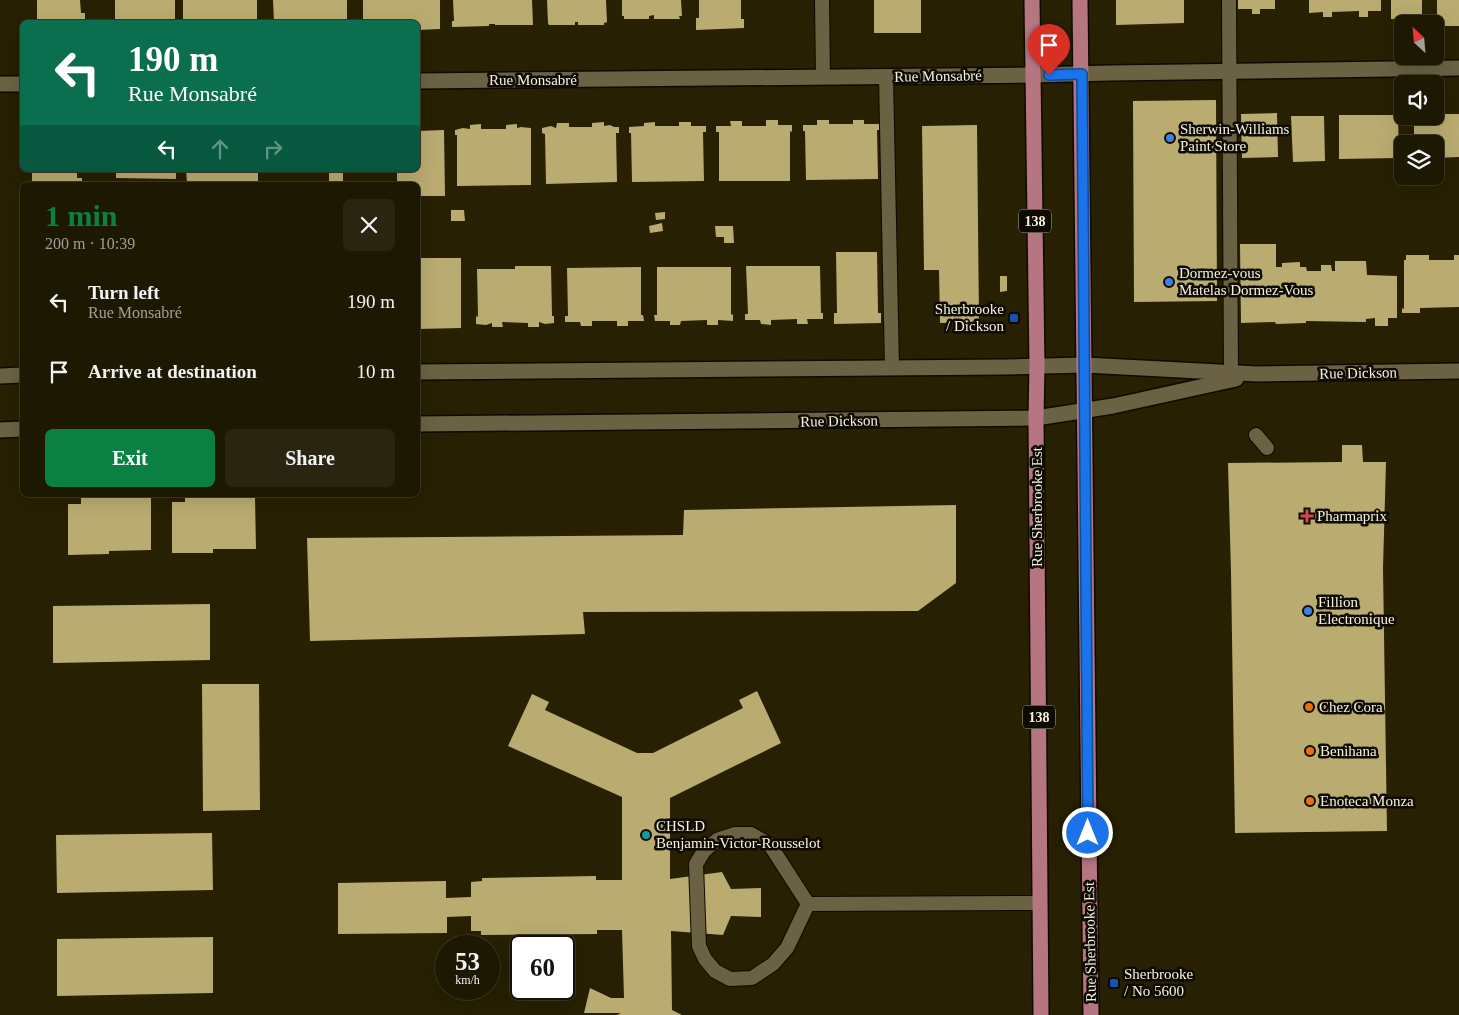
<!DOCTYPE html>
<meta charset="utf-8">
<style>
body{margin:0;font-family:Georgia,serif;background:#2a2511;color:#f1f3f6;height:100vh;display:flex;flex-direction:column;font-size:19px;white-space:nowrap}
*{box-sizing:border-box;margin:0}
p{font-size:16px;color:#a0a099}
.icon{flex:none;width:28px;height:28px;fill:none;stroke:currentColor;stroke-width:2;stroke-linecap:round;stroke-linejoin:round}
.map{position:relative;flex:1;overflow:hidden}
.drawer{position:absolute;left:20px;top:182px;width:400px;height:315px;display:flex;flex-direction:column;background:#1d1802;border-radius:8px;box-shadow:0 5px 20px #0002,0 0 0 1px #3b3724}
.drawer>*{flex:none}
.guide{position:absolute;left:20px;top:20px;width:400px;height:152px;border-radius:8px;box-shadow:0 5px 20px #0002,0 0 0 1px #3b3724;background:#0b6e4f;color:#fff;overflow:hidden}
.needle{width:32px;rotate:334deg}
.fabs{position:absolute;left:1394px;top:15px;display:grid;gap:10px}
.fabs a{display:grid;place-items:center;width:50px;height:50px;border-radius:8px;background:#1d1802;box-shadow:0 5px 20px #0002,0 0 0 1px #3b3724;font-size:25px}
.speed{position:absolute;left:435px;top:935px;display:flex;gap:10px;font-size:25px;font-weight:700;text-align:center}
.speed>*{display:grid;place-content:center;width:65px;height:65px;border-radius:50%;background:#1d1802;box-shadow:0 5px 20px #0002,0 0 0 1px #3b3724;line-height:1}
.speed small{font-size:12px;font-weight:400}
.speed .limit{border:2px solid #111;border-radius:8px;background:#fff;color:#111}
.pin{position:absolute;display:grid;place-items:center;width:42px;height:42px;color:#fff;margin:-51px -21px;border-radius:50% 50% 50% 0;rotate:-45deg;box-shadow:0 0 5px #0007}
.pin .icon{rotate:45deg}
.me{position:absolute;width:55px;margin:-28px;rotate:0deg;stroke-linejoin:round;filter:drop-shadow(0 0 4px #0008)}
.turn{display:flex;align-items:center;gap:18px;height:105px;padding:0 25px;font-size:22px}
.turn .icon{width:65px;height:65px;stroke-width:2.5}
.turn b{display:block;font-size:35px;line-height:42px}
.lanes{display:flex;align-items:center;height:48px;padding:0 25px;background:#0003;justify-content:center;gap:25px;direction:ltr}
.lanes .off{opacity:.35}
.round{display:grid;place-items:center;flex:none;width:52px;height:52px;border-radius:8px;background:#2a2511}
.overview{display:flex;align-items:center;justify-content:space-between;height:85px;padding:0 25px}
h1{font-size:30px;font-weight:700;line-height:38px;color:#0b8043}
.button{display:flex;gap:10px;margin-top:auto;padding:10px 25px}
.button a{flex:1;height:58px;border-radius:8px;background:#0b8043;color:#fff;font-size:20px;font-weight:700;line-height:58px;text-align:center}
.button a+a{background:#2a2511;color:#f1f3f6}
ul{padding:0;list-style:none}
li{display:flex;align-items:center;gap:15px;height:70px;padding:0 25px}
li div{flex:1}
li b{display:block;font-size:19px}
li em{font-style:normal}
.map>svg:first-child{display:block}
.building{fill:#baac70}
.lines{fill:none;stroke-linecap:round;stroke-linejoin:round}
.service-casing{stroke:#0f0900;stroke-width:16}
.minor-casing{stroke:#0f0900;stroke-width:18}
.secondary-casing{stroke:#0f0900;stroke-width:18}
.primary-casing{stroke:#0f0900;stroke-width:18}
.service{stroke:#6a6243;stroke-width:14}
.minor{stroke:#6a6243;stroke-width:15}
.secondary{stroke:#6a6243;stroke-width:15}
.primary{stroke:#b57581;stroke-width:15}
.route-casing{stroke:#114b97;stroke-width:12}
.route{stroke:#1a73e8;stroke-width:9}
.shop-dot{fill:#3f7fe0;stroke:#0d0a01;stroke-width:2}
.transit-dot{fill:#1a4fb4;stroke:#0d0a01;stroke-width:2}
.health-dot{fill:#e0444e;stroke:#0d0a01;stroke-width:2}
.food-dot{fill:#e8710a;stroke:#0d0a01;stroke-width:2}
.culture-dot{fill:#0f9aa8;stroke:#0d0a01;stroke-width:2}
.labels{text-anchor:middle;stroke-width:5;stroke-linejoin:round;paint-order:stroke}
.shield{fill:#0d0a01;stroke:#b0ac9d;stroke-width:1}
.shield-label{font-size:14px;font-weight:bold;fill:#f6f2e0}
.street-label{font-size:15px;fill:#f6f2e0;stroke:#0d0a01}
.poi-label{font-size:15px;fill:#f6f2e0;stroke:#0d0a01;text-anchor:start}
</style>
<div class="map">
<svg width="1459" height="1015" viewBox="0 0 1459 1015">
<rect width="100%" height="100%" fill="#272002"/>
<g class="building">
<path d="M37 0H80L81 13H85V22H37Z"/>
<rect x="115" y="0" width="60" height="22"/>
<rect x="183" y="0" width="74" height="22"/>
<path d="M273 0H347V22H274Z"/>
<path d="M363 0H440V29L418 30V22H363Z"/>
<path d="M453 0H532L533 25H495V24H489V26L452 27V21H454Z"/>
<path d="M547 0H606L607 22 604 23V25H578V22H575V25H549L548 23Z"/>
<path d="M622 0H681L682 16H679L680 19H654V15L649 16V19H624V16H622Z"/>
<path d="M699 0H741V19H744V28L696 30V18H699Z"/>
<rect x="874" y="0" width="47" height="33"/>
<path d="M1116 0H1184V23L1116 25Z"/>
<path d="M1238 0H1275V9H1260V14H1252V9H1238Z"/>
<path d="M1309 0H1381V11H1368V17H1359V11L1332 12V17H1323V12L1309 13Z"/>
<rect x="1391" y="0" width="31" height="19"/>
<rect x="1437" y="0" width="22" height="26"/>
<path d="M1216 100 1217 301 1134 302 1133 101Z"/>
<path d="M1277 113 1278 157 1242 158 1241 114Z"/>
<path d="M1435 114H1459V157L1435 158V144H1414V116H1435Z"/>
<path d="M1339 115H1398L1399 158 1339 159Z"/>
<path d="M1291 116H1324L1325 161 1293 162Z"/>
<path d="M766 120H778V125H792V132L790 131V181H719V132H716V126H731L730 121H742V126H766Z"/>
<path d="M817 120H829V124H853V120H864V124H880V130H877L878 179 806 180 805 131H803V125H817Z"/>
<path d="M604 122V126L610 125 614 127H619V133H616L617 182 546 184 545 134 542 133V128L551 126 556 128 557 123H569V127H592V123Z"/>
<path d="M655 122V126H679V122H691V126H706V132H703L704 181 632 182 631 133H629V127L644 126V123Z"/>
<path d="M481 124V129H506V125L517 124V128L521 127 531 128V185L457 186V135H455V130L463 128 470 129V125Z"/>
<path d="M977 125 979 322 940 323 939 270H924L922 126Z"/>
<path d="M444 130 445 196H418V185H397V170H418V131Z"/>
<path d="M32 170H77V178H82V185H32Z"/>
<path d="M116 170H176V179L116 178Z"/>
<path d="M186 170H258V182L187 183Z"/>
<rect x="329" y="170" width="14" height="15"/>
<path d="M451 210H464L465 221H451Z"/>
<path d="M665 212V219L656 220 655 213Z"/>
<path d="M662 223 663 231 650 233 649 226Z"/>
<path d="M715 226H733L734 243H724V237H716Z"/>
<path d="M1240 244H1276V267H1282V263L1300 262V267H1306L1307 271H1321V265H1331L1332 271H1335V261H1366L1367 275 1397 276V318H1388V326H1375V318L1366 319V322L1306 321V323L1276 324 1275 322 1241 323Z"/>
<path d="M836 252H877L878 313H881V323L834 324V313H837Z"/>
<path d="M1406 255H1429V260H1454V255H1459V307L1420 308V313H1402V308L1404 309V260H1406Z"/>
<path d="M418 258H461V328L418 329Z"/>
<path d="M515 266H551L552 316H554V323L545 324 539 322V327H528V323L502 322 503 327H492V323L486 325 476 324V316L478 317 477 269H515Z"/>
<path d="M746 266H820L821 313H823V319H807L808 324H797V319L771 320V325L761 324 760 320H745V314H748Z"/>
<path d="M641 267V315H643L644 321H628V326H617V321H592V326H581L580 322H565V316H568L567 268Z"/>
<path d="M657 267H731V315L733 314V321L718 320V325H707V320L681 321 680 325H670V321H655L654 315H657Z"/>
<path d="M1000 276H1007V291L1000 292Z"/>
<path d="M1342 445H1362L1363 462H1386L1383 568 1387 831 1235 833 1231 572 1228 463 1342 462Z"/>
<path d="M81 495H137V498H151V550L109 551V554L68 555V504H81Z"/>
<path d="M185 495H241V496L255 497 256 549H213V553H172V502H185Z"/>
<path d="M956 505V583L918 611 583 612 585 634 310 641 307 538 683 535 684 510Z"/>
<path d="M210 604V660L53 663V606Z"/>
<path d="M202 684H259L260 810 203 811Z"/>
<path d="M757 691 781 743 670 798V879L722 872 731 889 761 888V917L731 916 723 935 671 931 672 1010 682 1015H617L621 1013H584L590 988 611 998H624L622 930H597V934L481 935V931H471V916L447 917V933L338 934V883L446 881V898L471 897V882L482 881V878L596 876V880H622V797L508 746 532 694 549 702 545 710 637 753H653L743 708 739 700Z"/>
<path d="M212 833 213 890 57 893 56 835Z"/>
<path d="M213 937V993L57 996V939Z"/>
</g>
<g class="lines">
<g class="service-casing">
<g id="service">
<path d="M822 0 823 77"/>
<path d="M1229 0 1231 373"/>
<path d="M886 77 892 368"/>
<path d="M1256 435 1267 448"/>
<path d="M735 834H751L770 845 808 904 787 948 773 964 752 978 730 979 715 971 705 959 699 946 696 864 704 851 717 840Z"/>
<path d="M808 904 1040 903"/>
</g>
</g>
<g class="minor-casing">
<g id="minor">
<path d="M418 81 1032 75 1110 73 1459 68"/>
<path d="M0 84H22"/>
</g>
</g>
<g class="secondary-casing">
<g id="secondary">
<path d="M418 372 1006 367 1085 365 1257 374 1459 371"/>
<path d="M0 376 22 375"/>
<path d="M418 424 1036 418 1113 406 1236 379"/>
<path d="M0 430 22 429"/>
</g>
</g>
<g class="primary-casing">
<g id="primary">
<path d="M1032 0 1037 366 1036 418 1041 1015"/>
<path d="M1080 0 1091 1015"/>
</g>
</g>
<use href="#service" class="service"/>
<use href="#minor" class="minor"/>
<use href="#secondary" class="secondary"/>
<use href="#primary" class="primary"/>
</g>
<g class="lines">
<g class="route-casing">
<path id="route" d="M1049 75 1082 74 1088 833"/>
</g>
<use href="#route" class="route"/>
</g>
<g class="shop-dot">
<circle cx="1170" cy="138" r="5"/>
<circle cx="1169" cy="282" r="5"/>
<circle cx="1308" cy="611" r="5"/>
</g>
<g class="transit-dot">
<rect x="1009" y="313" width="10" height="10" rx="2.5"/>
<rect x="1109" y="978" width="10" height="10" rx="2.5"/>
</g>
<path class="health-dot" d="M1304.5 508.5h5v5h5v5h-5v5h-5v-5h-5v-5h5z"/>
<g class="food-dot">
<circle cx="1309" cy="707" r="5"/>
<circle cx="1310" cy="751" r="5"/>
<circle cx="1310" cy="801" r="5"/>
</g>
<circle class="culture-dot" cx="646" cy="835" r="5"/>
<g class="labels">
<g class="shield">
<rect x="1019" y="209.5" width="32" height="23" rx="4"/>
<rect x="1023" y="705.5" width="32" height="23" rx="4"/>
</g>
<g class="shield-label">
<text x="1035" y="226">138</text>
<text x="1039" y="722">138</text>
</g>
<g class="street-label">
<text transform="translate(938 76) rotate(-1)" y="5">Rue Monsabré</text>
<text x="533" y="85">Rue Monsabré</text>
<text transform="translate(1358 373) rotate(-1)" y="5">Rue Dickson</text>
<text transform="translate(839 421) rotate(-1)" y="5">Rue Dickson</text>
<text transform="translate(1037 507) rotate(-90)" y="5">Rue Sherbrooke Est</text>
<text transform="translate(1090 942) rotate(-91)" y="5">Rue Sherbrooke Est</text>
</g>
<g class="poi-label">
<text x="1180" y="134">Sherwin-Williams<tspan x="1180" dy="17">Paint Store</tspan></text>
<text x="1179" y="278">Dormez-vous<tspan x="1179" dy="17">Matelas Dormez-Vous</tspan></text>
<text x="1004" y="314" text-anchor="end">Sherbrooke<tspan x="1004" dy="17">/ Dickson</tspan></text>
<text x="1317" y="521">Pharmaprix</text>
<text x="1318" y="607">Fillion<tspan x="1318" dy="17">Electronique</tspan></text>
<text x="1319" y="712">Chez Cora</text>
<text x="1320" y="756">Benihana</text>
<text x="1320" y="806">Enoteca Monza</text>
<text x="656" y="831">CHSLD<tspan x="656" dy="17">Benjamin-Victor-Rousselot</tspan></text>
<text x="1124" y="979">Sherbrooke<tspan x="1124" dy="17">/ No 5600</tspan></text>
</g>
</g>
</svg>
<div class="fabs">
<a><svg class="needle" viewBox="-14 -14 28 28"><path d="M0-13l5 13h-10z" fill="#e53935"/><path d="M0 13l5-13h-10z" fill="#a0a099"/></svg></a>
<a><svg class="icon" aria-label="sound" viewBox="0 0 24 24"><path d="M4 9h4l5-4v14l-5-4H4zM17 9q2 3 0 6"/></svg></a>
<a><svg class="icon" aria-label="layers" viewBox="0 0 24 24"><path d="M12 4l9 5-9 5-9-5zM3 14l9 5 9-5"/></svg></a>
</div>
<div class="speed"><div>53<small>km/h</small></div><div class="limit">60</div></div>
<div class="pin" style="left:1049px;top:75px;background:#d93025"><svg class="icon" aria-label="arrive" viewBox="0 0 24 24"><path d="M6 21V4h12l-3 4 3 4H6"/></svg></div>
<svg class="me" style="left:1088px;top:833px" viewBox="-20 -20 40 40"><circle r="17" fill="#1a73e8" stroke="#fff" stroke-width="3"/><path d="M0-11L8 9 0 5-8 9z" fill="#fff"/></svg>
<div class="guide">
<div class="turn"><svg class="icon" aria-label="left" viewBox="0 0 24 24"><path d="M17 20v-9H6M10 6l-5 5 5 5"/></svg><div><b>190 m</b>Rue Monsabré</div></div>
<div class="lanes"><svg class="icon" aria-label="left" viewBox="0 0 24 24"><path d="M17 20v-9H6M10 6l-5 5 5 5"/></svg><svg class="icon off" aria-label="ahead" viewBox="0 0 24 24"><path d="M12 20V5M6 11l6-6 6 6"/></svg><svg class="icon off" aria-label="right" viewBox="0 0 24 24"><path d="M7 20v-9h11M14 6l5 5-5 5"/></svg></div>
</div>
<section class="drawer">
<div class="overview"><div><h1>1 min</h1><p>200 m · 10:39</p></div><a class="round"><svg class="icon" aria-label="close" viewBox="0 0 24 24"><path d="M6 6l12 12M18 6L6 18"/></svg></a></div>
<ul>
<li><svg class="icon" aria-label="left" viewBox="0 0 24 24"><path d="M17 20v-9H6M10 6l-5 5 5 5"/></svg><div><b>Turn left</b><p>Rue Monsabré</p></div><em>190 m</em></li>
<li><svg class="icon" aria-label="arrive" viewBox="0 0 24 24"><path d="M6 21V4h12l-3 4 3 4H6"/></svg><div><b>Arrive at destination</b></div><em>10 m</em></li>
</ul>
<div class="button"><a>Exit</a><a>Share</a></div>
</section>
</div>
